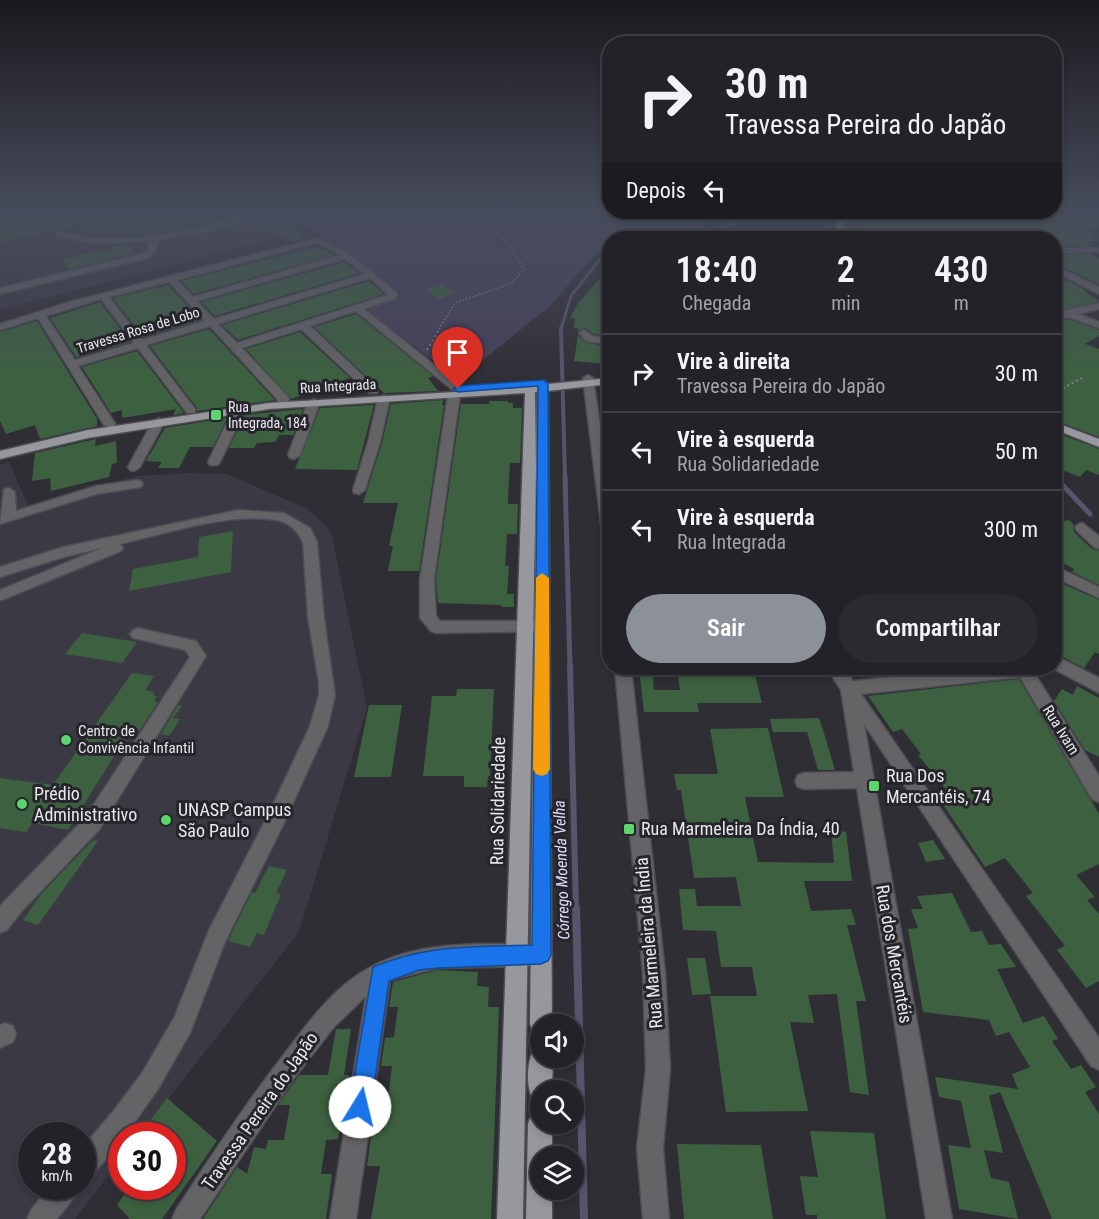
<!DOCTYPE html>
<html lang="pt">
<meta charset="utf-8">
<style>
body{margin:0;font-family:"Roboto Condensed",sans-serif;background:#2b2a30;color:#f1f3f6;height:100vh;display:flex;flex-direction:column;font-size:22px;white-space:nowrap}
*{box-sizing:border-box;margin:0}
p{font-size:20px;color:#a3a4a8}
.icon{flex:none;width:33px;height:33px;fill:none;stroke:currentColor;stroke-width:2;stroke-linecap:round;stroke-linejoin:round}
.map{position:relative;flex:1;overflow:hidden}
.panel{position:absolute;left:602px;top:231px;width:460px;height:444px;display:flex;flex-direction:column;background:#232228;border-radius:24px;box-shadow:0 3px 9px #0003,0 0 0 2px #403f45}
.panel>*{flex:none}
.banner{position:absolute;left:602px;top:36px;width:460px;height:183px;border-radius:24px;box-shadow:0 3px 9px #0003,0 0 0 2px #403f45;background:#232228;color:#f1f3f6;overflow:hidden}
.controls{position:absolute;left:530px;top:1014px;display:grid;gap:12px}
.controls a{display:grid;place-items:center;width:54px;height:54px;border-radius:50%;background:#232228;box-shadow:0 3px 9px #0003,0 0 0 2px #403f45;font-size:30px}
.speed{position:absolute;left:18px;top:1122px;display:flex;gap:12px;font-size:30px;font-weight:700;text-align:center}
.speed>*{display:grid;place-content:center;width:78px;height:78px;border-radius:50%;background:#232228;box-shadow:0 3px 9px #0003,0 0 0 2px #403f45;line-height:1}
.speed small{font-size:15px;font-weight:400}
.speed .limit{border:9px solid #d22;background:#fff;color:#111}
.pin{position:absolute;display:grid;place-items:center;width:51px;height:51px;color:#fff;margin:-62px -26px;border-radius:50% 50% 50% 0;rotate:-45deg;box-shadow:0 0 6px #0007}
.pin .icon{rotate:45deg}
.me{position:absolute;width:66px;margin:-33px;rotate:9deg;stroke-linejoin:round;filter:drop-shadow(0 0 4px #0008)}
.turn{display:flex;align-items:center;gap:21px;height:126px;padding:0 24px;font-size:27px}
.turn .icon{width:78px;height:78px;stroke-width:2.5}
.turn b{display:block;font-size:42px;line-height:51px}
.then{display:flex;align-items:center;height:57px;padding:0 24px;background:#0003;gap:12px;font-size:22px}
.eta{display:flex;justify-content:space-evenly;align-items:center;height:102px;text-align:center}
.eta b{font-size:36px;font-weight:600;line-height:42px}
.action{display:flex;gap:12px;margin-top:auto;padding:12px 24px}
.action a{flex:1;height:69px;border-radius:36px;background:#8c9099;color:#fff;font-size:24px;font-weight:600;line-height:69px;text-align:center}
.action a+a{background:#2b2a30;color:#f1f3f6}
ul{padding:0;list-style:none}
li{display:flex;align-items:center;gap:18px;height:78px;padding:0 24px;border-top:2px solid #403f45}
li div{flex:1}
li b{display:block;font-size:22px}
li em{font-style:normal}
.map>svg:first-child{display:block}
.built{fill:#3a3944;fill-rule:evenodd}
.green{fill:#45415b}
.water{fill:#1b1336;stroke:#59536d;stroke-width:1.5}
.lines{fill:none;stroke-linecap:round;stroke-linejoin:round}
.stream-far4{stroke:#59536d;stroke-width:3}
.stream-far3{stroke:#59536d;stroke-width:4}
.stream-far2{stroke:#59536d;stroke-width:5}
.stream-far1{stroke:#59536d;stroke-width:6}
.stream{stroke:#59536d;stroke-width:8}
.river{fill:#1b1336;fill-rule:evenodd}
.building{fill:#3d6140}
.minor-casing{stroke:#4d4c52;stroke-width:3}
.major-casing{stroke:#4d4c52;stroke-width:3}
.path-far1{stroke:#838388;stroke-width:1.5;stroke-dasharray:1.5 2;stroke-linecap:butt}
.path{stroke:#838388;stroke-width:2;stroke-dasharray:2 3;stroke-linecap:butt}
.minor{fill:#646467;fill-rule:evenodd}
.major{fill:#97979e;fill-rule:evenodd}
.route{fill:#1a73e8;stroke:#114b97;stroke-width:1.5}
.slow{fill:#f59e0b}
.poi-dot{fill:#5dd56d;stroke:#25252b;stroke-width:2}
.labels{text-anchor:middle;stroke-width:6;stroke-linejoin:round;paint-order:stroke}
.far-street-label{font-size:14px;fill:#e9e9ed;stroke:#25252b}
.far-poi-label{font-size:14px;fill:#e9e9ed;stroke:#25252b;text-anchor:start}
.street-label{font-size:15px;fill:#e9e9ed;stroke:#25252b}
.poi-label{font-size:15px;fill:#e9e9ed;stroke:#25252b;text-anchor:start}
.water-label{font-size:16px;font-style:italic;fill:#dfdcf8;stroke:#25252b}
.near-poi-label{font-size:18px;fill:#e9e9ed;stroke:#25252b;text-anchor:start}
.near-street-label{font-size:18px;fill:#e9e9ed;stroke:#25252b}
</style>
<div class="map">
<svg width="1099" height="1219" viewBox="0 0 1099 1219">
<rect width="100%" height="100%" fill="#2f2e35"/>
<g class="built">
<path d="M0 213H280L305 231 0 310Z"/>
<path d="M9 462 28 505 137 476 187 473 227 474 308 509 331 531 367 708 299 932 140 1135 122 1136 121 1159 75 1219H0V465ZM32 1136H82V1186H32Z"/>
</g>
<path class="green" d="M289 213H721L724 223 630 238H609V248L594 256 549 307 459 379 366 311 402 294Z"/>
<path class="water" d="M791 213H823L827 220 829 238H723L722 229 737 221Z"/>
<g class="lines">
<g class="stream-far4">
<path d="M617 238 706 231 711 238"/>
<path d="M561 329 571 296 609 248"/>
</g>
<path class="stream-far3" d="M561 328 565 477"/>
<g class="stream-far2">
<path d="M565 476 570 667"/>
<path d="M1054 476 1090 514"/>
</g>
<path class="stream-far1" d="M570 665 576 909"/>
<path class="stream" d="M576 908 584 1219"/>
<path class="river" d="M712 213H727L712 234H700L698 231Z"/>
</g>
<g class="building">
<path d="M36 213H217V218L158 233 119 236 104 220 0 242V221Z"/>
<path d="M1056 213H1099V226H1081L1096 235H1090L1098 241H1087L1092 246H1054V238H943L938 233 855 237 849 225Z"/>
<path d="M286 223 307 238 292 242 268 227Z"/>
<path d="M128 244 136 253 69 269 62 260Z"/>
<path d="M317 246 322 251 326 250 334 255 194 294 181 281Z"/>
<path d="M1092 254 1099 260V284L1054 263V255Z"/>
<path d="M344 262 360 273 215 316 201 302Z"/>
<path d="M609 268V309L606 312 609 313V336L594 334 585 328 578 331V328H574L575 318H570L578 303Z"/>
<path d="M1054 274 1087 291H1084L1099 301 1054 312V287L1066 281 1054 277Z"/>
<path d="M369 281 384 294 238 340 222 325Z"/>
<path d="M168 285 201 320 143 337 113 298Z"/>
<path d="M442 285 455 293 440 299 426 290Z"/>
<path d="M100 302 130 342 76 357 50 318Z"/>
<path d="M356 314 433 376 428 378 438 391 384 393 314 327Z"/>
<path d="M1068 319 1099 330V336L1085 344 1099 349V437L1054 420V330L1065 323 1061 321Z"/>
<path d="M37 321 97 419V426L40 439 35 425 6 434 0 421V332Z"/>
<path d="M209 329 275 400 197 411V408L150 346Z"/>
<path d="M300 332 350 378 291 399 246 349Z"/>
<path d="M578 335 586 343 609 346V364L574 361Z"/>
<path d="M137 351 184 413 173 415 176 409 122 418V410L111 413 82 367Z"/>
<path d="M443 400 442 405H444L419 571H388L393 546H389L398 503H363L382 443 391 404Z"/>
<path d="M489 401H508V403H513V408H522L520 463H510L508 496V504H518L517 534H507L505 566H509L507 594H514V607H501V605L438 603 436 579 461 404H489Z"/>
<path d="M374 405 357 470 295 469 320 408Z"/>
<path d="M303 409 293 435H279L275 442 257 443 254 448H229L245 415Z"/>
<path d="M227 418 213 447H190L179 468H158L162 462 146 461 165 428Z"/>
<path d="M1054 432 1099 449V475L1086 470 1080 477 1065 471 1054 479Z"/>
<path d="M96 439 95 446 116 441 117 463 112 464 109 477 51 491 50 478 32 481 35 453Z"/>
<path d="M1069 520 1074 525 1073 529 1075 533 1092 549 1099 551V585L1072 572 1074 569 1054 558V523Z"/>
<path d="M233 531 231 572 129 591 133 569 198 557 199 537Z"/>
<path d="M1063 584 1099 600V654L1095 652 1084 668 1054 652V596Z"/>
<path d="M82 633 137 642 122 663 65 654Z"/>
<path d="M639 668H652L654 690H680L677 668H753L762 703H697L699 712H644Z"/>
<path d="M868 668H965L873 677Z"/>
<path d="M132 673 154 676 145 690 155 692 153 695 157 696 154 701 158 702 140 730 136 729 132 735 128 734 68 830 32 823 26 832 0 828V778L53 785Z"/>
<path d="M1019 679 1099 814V864L1076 875 1095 897 1087 900 1099 914V981L1086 988 1057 950 1065 946 1026 896 1033 893 1005 858 985 867 942 803 954 799 918 755 921 754 902 729 893 732 868 696Z"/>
<path d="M1077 686 1099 698V757L1085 750 1054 701 1062 689 1073 695Z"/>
<path d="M457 689H494L490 776H488L487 787H464V776H423L432 696H456Z"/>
<path d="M178 705 182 706 173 718 180 719 169 736 161 734Z"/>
<path d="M369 705H402L391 777H354Z"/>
<path d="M819 718 824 733 835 770H818L807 732H773L770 719Z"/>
<path d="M768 728 784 797H745L758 862 834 863 831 829 846 832 852 881H804L811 911 851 909 856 925H847L866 1001H856L869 1095 850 1092 837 994 808 995 814 1023 790 1022 808 1111 726 1112 710 996H757L752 967H721L716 931 683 930 679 889H695L697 906H741L736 877 694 878 681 790H677L674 774H718L710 729Z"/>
<path d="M93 840 98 841 38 925 23 920 42 893Z"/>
<path d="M933 840 945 859 926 862 918 843Z"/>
<path d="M269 866 287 870 276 893 281 894 264 935 257 933 250 947 228 941 252 892 255 893Z"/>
<path d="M952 893 971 932 982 931 989 945 1001 944 1016 967 997 969 1023 1023 1044 1016 1058 1039 1052 1041 1071 1069 1081 1065 1096 1087 1085 1092 1099 1114V1219H1052L1000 1092 989 1096 1003 1153 984 1150 991 1178 1009 1182 1018 1219 959 1209 948 1145 971 1148 961 1101 939 1097 935 1077 1018 1089 1012 1074 1030 1067 1009 1032 996 1036 989 1020 923 1012 908 929 918 928 911 909H923L917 896Z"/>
<path d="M687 958H705L711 994 692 995Z"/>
<path d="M437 970 478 972 477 986 489 987 488 1007H499L491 1219H371L380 1166H367L372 1130H384L392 1066H381L385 1038 394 1037 398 1007H389L393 982Z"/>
<path d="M336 1029H351L344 1075H349L338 1139 326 1140 321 1174H332L326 1219H203L237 1167 247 1174 254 1147 266 1149 268 1140H284L290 1105H278L299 1075H328Z"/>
<path d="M167 1098 217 1141 162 1219H130L117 1205 130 1186H172V1136L151 1135 144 1129Z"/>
<path d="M810 1131 874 1133 886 1219H817V1215H806L800 1176 818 1177Z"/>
<path d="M677 1144 761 1145 773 1219H684Z"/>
</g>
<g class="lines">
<g class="minor-casing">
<g id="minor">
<path d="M242 213H253L222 228 159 240 155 252 148 258 0 294V288L142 254 147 251 150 241 96 244 57 236V232C71 231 85 239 99 239 147 239 198 232 242 213Z"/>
<path d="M937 213H989L840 223 836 221 840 219Z"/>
<path d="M318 238 348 253 396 292 398 294 394 299 364 309 462 387V391H454L356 311 310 326 377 389V393H369L301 329 242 348 289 398 287 406H279L277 399 210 326 146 345 195 409V413H187L138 348 78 366 116 425 110 428 104 425 38 318 0 330V324L70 302ZM318 243 340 255 193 297 177 280ZM345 259 365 274 214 319 197 301ZM370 278 388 295 237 343 218 324ZM169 282 205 321 142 340 109 297ZM101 299 134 343 75 360 46 316Z"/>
<path d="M1054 248H1099V252L1054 253Z"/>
<path d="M1054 265 1099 287V294L1054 271Z"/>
<path d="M1099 303V309L1078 314 1099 322V328L1068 317 1054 321V315L1062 311Z"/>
<path d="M584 330 593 336 609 338V344L586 341 579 333Z"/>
<path d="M588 375 593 378 609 485V536L602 531 583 378Z"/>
<path d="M454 392 460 395 434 579 436 616 440 621H542L547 623 550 627 547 631 436 633 431 631 420 618V579L448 395Z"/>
<path d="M384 395 390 398 380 442 365 490 359 494 354 493 353 490 368 442 378 398Z"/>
<path d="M314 399 320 402 300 455 294 459 290 458 288 455 308 402Z"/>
<path d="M239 407 245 410 220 462 218 465H210L208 462 233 410Z"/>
<path d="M159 418 165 421 140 467 134 471 130 470 128 467 153 421Z"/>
<path d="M137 480 141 481 143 484 141 487 97 494 0 524 4 489 9 488 15 492 16 511 96 486Z"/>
<path d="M238 510 284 513 310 528 317 542 324 618 335 695 328 726 284 823 225 942 190 1033 158 1089 125 1136H122V1140L91 1177 82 1180V1148L115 1109 142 1073 174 1018 209 930 270 811 310 726 319 695V683L308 618 303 542C298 532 291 524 280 521 236 510 165 534 120 544L123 548 121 551 2 600H0V590L102 548 64 557 0 577V567L63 547Z"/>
<path d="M1082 523 1099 536V549L1094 547 1077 531 1075 528 1077 525Z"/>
<path d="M1054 566 1099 587V598L1054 577Z"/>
<path d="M138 628 196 641 206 656 99 830 21 912 7 930 0 933V906L85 818 190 657 185 650 133 638 130 634 133 630Z"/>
<path d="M1054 655 1099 678V693L1052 668H1054Z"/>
<path d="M615 668H631L665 973 670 1069 663 1148 669 1219H643L637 1148 646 1069 643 973Z"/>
<path d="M827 668H844L853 681 983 668H1031L1099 776V802L1092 799 1020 677 861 694 1099 1038V1070L1091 1066 864 724 952 1219H926L857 788 804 789 798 787 795 781 798 775 804 773 854 772 841 690Z"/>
<path d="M480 944H541L549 947 552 955 549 963 541 966 437 968 390 980 356 1219H330L366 996 333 1028 292 1081 200 1219H172L176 1210C211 1156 246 1103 286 1052 310 1020 334 987 369 968 403 949 442 945 480 944Z"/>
<path d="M5 1023 13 1026 16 1034 13 1042 0 1048V1025Z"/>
<path d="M50 1186H80L76 1195 57 1219H27L31 1210Z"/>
</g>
</g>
<g class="major-casing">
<g id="major">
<path d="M830 213H838L844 221 846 238H838L836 221Z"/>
<path d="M609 378V384L548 391 552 1024H540V1035L533 1032 530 1024 537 392H535L536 467 523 1219H497L525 393 269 409 88 438 0 459V451L88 430 269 403 505 389 525 387 526 382H534L535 386 543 380 548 384Z"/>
<path d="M1054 422 1099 439V447L1054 429Z"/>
<path d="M540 1047V1058H553L552 1090H540V1102L532 1098C526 1084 527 1064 533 1050Z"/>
<path d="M540 1112V1124H552V1156H540V1190H552V1219H526L528 1124 531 1115Z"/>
</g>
</g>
<path class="path-far1" d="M439 329 455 303 512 283 524 269 508 244 474 213"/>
<g class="path">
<path d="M427 350 440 328"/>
<path d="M1054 393 1082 378"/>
</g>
<use href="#minor" class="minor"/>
<use href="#major" class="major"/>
</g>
<linearGradient id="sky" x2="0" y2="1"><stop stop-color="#1a191d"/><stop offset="0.55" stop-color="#474c5c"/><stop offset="1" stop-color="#474c5c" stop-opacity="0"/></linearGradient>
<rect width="1099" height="384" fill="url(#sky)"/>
<path class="route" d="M543 380 548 383 551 955 548 961 541 964 439 968 419 970 389 981 371 1107 368 1115 360 1118 352 1115 349 1107 373 967C428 944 474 947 532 945L538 386 458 392 453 389 458 386Z"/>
<path class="slow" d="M542 573 549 578 550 769 547 774 542 776 536 774 533 769 536 578Z"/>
<g class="poi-dot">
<rect x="210" y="409" width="12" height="12" rx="3"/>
<circle cx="66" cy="740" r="6"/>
<rect x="868" y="780" width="12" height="12" rx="3"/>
<circle cx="22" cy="804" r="6"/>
<circle cx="166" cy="820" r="6"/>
<rect x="623" y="823" width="12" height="12" rx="3"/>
</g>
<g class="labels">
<g class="far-street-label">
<text transform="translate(138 330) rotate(-17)" y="5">Travessa Rosa de Lobo</text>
<text transform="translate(338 386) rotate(-3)" y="5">Rua Integrada</text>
</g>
<g class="far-poi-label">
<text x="228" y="412">Rua<tspan x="228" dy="16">Integrada, 184</tspan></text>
</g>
<g class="street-label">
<text transform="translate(1061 730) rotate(58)" y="5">Rua Ivam</text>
</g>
<g class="poi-label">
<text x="78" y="736">Centro de<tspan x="78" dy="17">Convivência Infantil</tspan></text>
</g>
<g class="water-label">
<text transform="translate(561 870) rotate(-92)" y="6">Córrego Moenda Velha</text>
</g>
<g class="near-poi-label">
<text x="886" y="782">Rua Dos<tspan x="886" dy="21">Mercantéis, 74</tspan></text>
<text x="34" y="800">Prédio<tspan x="34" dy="21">Administrativo</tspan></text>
<text x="178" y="816">UNASP Campus<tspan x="178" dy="21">São Paulo</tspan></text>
<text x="641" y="835">Rua Marmeleira Da Índia, 40</text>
</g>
<g class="near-street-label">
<text transform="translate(498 801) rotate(-89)" y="6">Rua Solidariedade</text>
<text transform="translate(649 943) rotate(-95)" y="6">Rua Marmeleira da Índia</text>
<text transform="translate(894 954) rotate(80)" y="6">Rua dos Mercantéis</text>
<text transform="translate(260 1111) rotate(-55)" y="6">Travessa Pereira do Japão</text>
</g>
</g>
</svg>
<div class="controls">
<a><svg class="icon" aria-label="sound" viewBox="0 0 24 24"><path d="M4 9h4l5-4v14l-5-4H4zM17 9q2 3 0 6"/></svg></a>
<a><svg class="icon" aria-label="search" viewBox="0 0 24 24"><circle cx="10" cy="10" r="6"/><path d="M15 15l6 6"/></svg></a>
<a><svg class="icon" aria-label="layers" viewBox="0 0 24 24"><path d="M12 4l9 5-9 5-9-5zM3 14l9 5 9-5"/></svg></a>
</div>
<div class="speed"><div>28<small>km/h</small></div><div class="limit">30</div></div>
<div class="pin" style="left:458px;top:389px;background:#d93025"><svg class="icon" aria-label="arrive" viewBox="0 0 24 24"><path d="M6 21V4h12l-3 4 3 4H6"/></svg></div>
<svg class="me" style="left:360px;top:1107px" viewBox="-20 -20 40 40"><circle r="19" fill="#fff"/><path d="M0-13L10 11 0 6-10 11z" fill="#1a73e8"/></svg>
<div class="banner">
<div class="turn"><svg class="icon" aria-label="right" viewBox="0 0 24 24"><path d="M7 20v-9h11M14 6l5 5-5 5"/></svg><div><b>30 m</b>Travessa Pereira do Japão</div></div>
<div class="then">Depois<svg class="icon" aria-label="left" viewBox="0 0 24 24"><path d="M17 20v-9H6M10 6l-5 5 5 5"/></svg></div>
</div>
<section class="panel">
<div class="eta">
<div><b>18:40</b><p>Chegada</p></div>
<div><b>2</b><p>min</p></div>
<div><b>430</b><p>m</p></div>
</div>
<ul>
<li><svg class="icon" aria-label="right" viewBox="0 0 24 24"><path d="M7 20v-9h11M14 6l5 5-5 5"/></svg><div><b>Vire à direita</b><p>Travessa Pereira do Japão</p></div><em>30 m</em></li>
<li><svg class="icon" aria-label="left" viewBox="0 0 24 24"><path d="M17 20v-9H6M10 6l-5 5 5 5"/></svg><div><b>Vire à esquerda</b><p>Rua Solidariedade</p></div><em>50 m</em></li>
<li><svg class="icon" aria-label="left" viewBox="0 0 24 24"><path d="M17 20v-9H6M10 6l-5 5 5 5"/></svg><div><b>Vire à esquerda</b><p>Rua Integrada</p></div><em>300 m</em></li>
</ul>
<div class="action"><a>Sair</a><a>Compartilhar</a></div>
</section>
</div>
